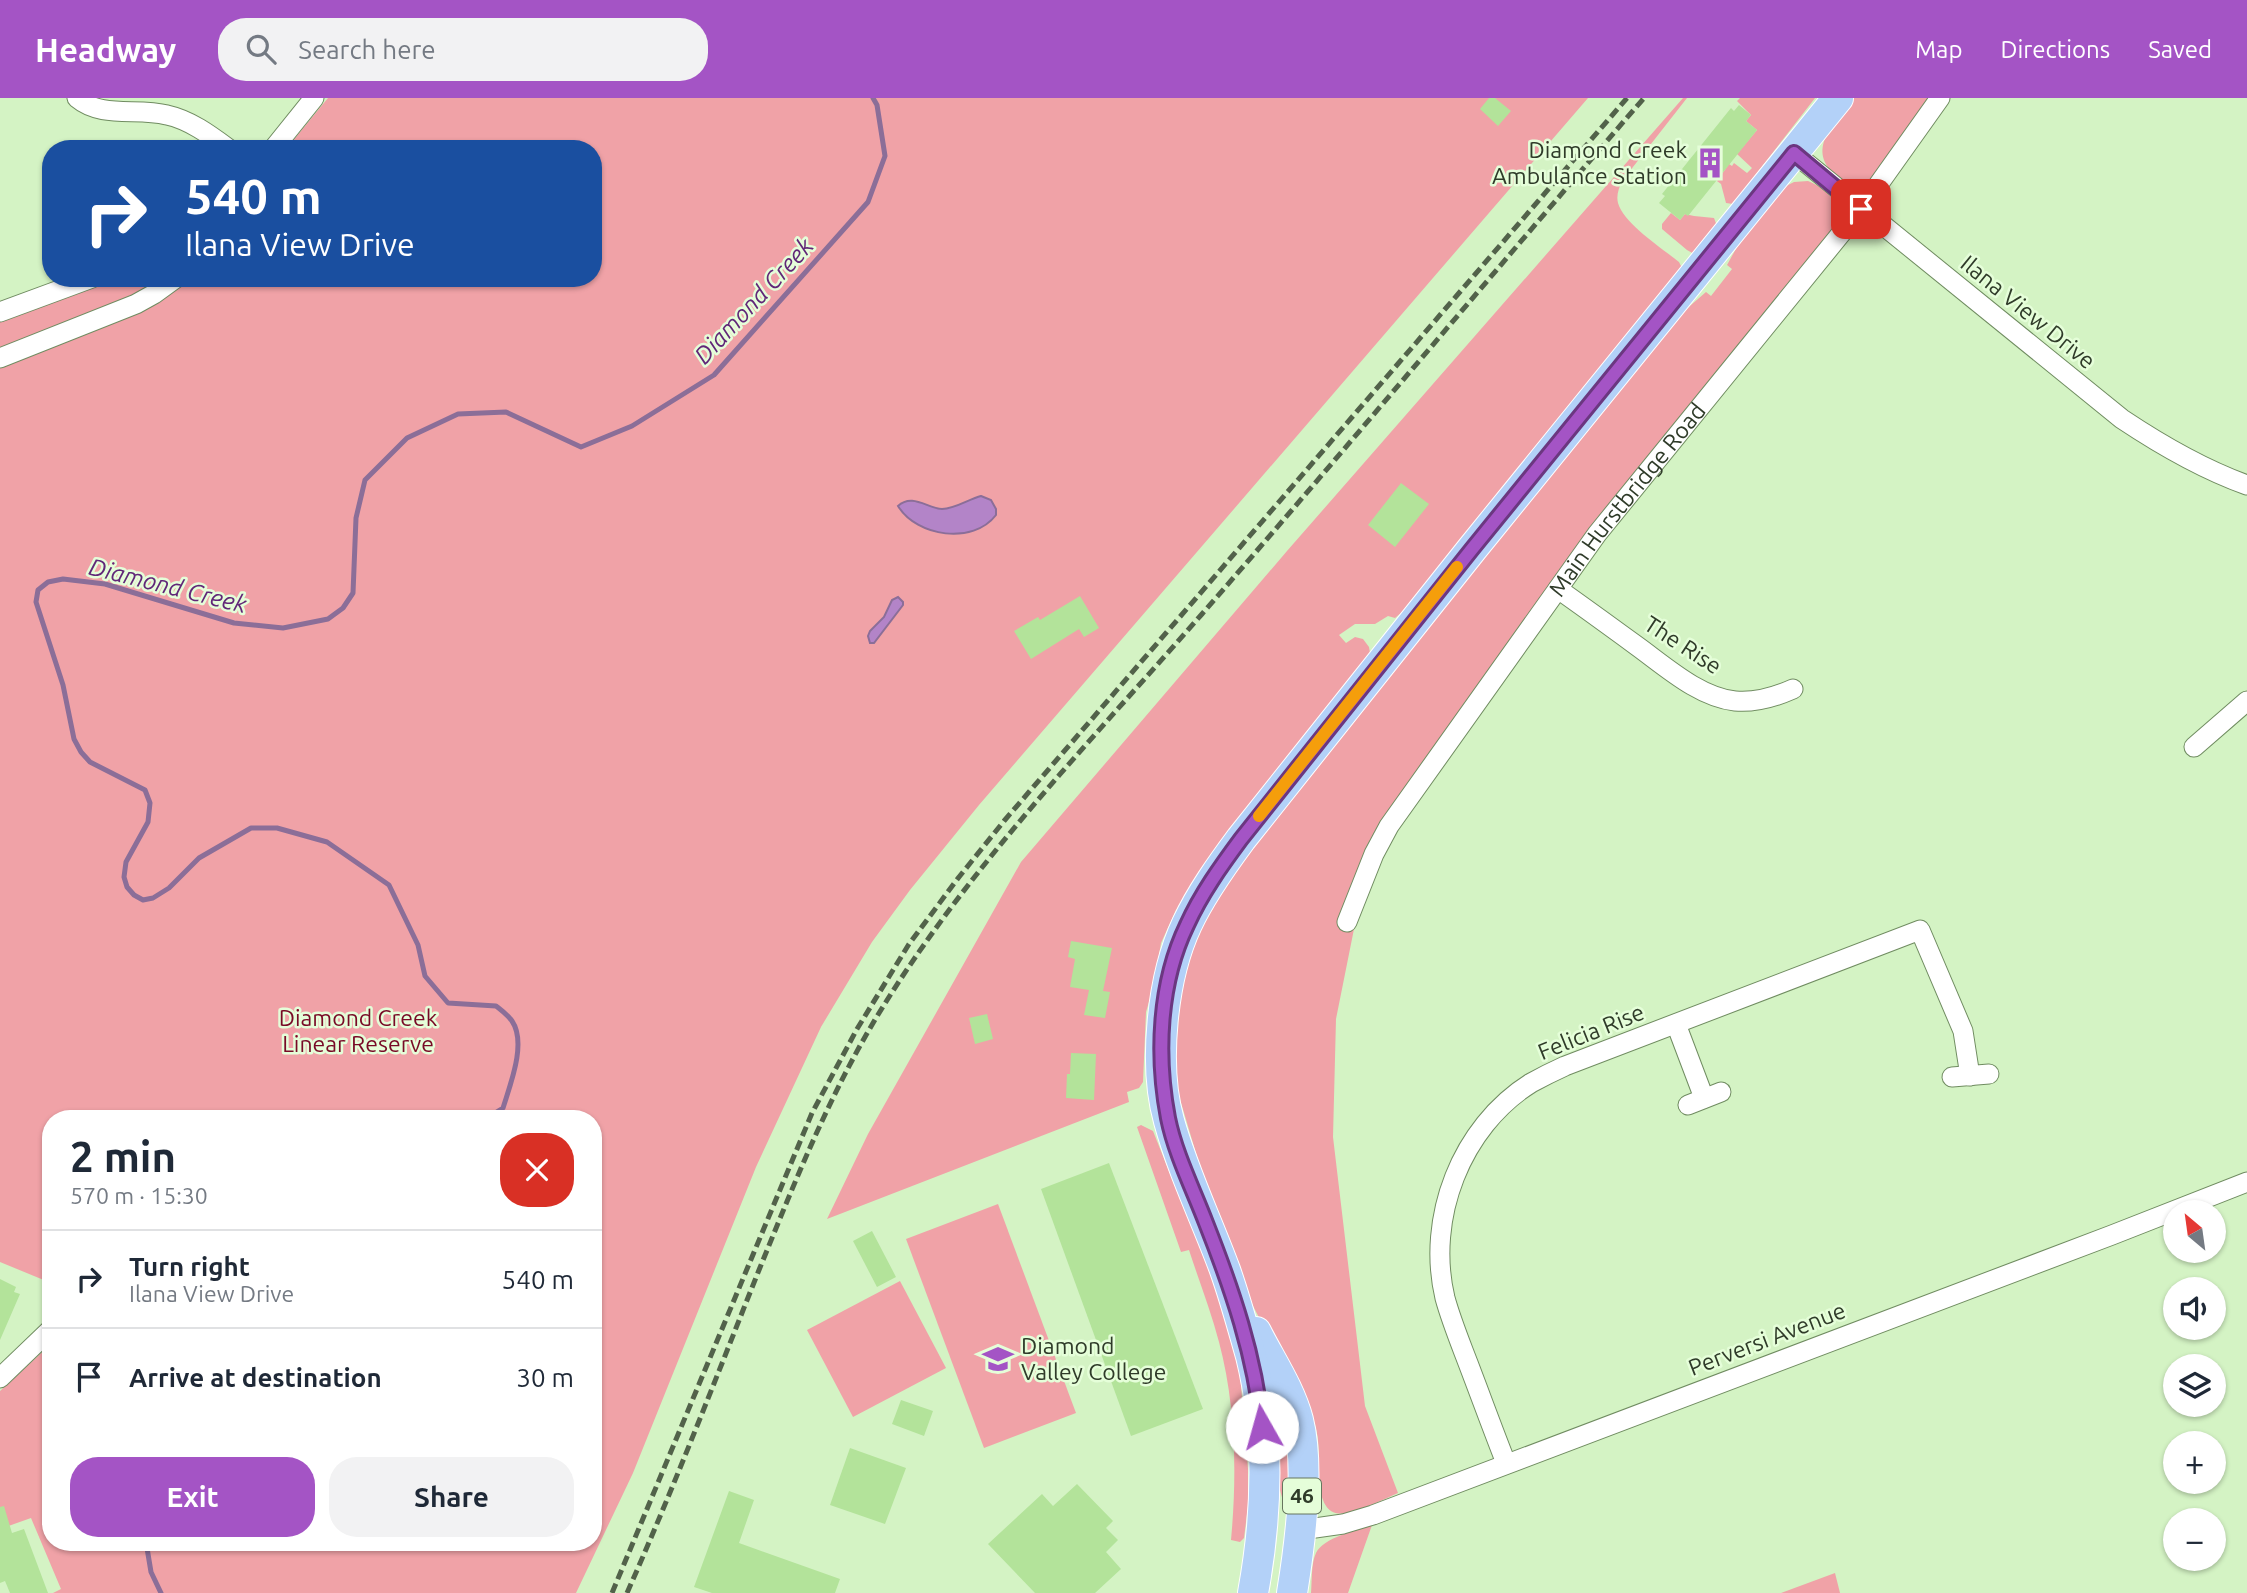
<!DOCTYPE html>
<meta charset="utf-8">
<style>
body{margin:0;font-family:Ubuntu,sans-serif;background:#f2f2f3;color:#1f2937;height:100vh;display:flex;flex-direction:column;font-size:26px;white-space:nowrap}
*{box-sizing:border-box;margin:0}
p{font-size:23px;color:#747a83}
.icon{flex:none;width:38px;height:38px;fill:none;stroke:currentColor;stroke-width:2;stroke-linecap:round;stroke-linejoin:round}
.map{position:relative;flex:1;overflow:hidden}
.side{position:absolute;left:42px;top:1012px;width:560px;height:441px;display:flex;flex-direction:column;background:#fff;border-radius:28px;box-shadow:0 2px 5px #0004}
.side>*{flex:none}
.top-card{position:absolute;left:42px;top:42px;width:560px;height:147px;border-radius:28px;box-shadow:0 2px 5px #0004;background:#1a4fa0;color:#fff;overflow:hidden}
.needle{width:46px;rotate:331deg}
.buttons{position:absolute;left:2163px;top:1102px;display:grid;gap:14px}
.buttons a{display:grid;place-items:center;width:63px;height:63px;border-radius:50%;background:#fff;box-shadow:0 2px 5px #0004;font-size:35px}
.pin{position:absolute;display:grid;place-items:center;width:60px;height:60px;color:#fff;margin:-30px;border-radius:14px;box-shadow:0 4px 10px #0006}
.me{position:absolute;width:77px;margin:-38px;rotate:353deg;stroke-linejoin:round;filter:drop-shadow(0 0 5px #0008)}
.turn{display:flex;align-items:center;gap:24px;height:147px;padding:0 28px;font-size:32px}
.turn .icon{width:91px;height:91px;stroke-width:2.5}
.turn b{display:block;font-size:49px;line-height:60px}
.round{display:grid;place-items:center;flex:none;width:74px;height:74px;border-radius:28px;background:#f2f2f3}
.headline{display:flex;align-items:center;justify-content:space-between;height:119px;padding:0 28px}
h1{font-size:42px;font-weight:700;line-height:52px}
.action{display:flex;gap:14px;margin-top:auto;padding:14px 28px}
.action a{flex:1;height:80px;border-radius:28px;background:#a454c5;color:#fff;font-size:28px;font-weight:700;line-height:80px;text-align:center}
.action a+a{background:#f2f2f3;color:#1f2937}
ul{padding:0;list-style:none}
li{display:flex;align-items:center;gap:21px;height:98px;padding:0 28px;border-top:2px solid #e0e1e3}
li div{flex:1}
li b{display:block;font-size:26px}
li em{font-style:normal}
header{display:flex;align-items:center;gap:42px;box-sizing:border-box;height:98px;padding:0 35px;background:#a454c5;color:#fff}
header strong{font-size:33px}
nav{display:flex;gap:38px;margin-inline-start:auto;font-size:24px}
.search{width:490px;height:63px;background:#f2f2f3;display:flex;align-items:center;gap:18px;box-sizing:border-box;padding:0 24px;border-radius:28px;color:#747a83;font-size:26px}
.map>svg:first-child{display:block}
.green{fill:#f0a2a7}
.water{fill:#b384c8;stroke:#8b6e98;stroke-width:2}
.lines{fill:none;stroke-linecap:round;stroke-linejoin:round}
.stream{stroke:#8b6e98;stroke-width:5}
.building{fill:#b3e39a}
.minor-casing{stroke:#708c61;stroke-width:21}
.primary-casing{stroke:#fff;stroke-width:32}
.minor{stroke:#fff;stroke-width:19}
.primary{stroke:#b3d1f8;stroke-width:30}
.rail{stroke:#52624a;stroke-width:5;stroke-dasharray:10 5;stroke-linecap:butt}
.route-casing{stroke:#6b3780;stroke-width:18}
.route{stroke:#a454c5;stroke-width:12}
.slow{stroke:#f59e0b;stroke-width:12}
.labels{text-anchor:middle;stroke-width:5;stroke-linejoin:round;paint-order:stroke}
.shield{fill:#e5fed9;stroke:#66765e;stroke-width:2}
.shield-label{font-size:21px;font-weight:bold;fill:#2f3b29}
.poi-label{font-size:23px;fill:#2f3b29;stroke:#e5fed9;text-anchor:end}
.street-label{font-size:23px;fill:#2f3b29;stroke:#e5fed9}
.park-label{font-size:23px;fill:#780a26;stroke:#e5fed9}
.water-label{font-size:24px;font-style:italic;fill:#612778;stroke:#e5fed9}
</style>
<header>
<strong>Headway</strong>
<div class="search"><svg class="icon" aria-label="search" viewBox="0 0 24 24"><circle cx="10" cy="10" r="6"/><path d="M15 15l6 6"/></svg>Search here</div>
<nav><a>Map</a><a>Directions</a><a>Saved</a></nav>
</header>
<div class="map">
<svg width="2247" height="1495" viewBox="0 0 2247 1495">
<rect width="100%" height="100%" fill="#d4f3c4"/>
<g class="green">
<path d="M328 0H1588L979 707 910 792 872 844 821 929 756 1069 633 1375 576 1495H53L61 1491 31 1420 0 1431V1293L51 1246V1444H593V1020H51V1185L0 1164V220L108 180H161L181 185 186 180H593V51H286Z"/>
<path d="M1683 0H1687L1622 83C1619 90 1616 97 1618 105 1624 126 1662 150 1679 164L1682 170 1407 510 1395 520 1388 518 1375 526H1355L1339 537 1346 545 1355 539 1363 541 1369 549 1370 555 1176 812 1161 845 1154 887 1146 914 1143 984 1139 990 1127 994 1129 1004 827 1121 868 1036 1021 764 1287 453Z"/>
<path d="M1740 0H1815L1733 106 1726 105 1721 86 1717 83 1729 66 1732 68 1734 65 1747 75 1752 70 1737 56 1757 32 1746 23 1751 17 1737 3Z"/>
<path d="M1853 0H1931L1869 86C1856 91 1849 87 1838 79 1804 53 1834 25 1853 0Z"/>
<path d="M1808 83C1825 90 1843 105 1840 124L1435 649 1340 826 1354 831 1336 921 1333 1039 1365 1308 1398 1395C1382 1402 1363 1412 1346 1415 1311 1422 1321 1362 1318 1343 1318 1337 1316 1332 1315 1327L1252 1206 1198 1062 1179 998 1176 982 1175 939 1180 896 1193 844 1225 782 1676 220 1706 194 1711 198 1732 171 1727 167 1748 129 1782 90 1794 84Z"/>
<path d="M1671 115 1680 122 1685 116 1694 118 1714 120 1717 128 1694 156 1687 152 1662 131V126Z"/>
<path d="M1141 1027 1153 1033 1182 1106 1199 1141 1238 1252 1248 1371V1408L1244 1440 1240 1444 1231 1442C1237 1377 1236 1308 1219 1244 1211 1213 1199 1183 1189 1152L1181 1154 1137 1029Z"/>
<path d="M998 1106 1076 1315 984 1350 906 1141Z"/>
<path d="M900 1183 946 1270 853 1319 807 1232Z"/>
<path d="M1257 1260 1290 1330 1288 1394 1283 1403 1274 1370Z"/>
<path d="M1372 1427 1348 1495H1311C1312 1482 1311 1466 1316 1455 1323 1440 1357 1432 1372 1427Z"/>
<path d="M1835 1475 1840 1495H1781Z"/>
</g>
<g class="water">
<path d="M981 398 991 402 996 411V417C973 447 917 439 898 408 912 395 927 410 942 411 955 411 969 401 981 398Z"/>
<path d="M898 499 903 504V507L874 545H870L868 538 870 533 884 519 892 502Z"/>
</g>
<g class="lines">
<g class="stream">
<path d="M487 1020 503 1010C510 987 527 945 512 923 508 917 501 912 496 908L448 905 425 878 418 847 389 787 327 744 277 730H251L199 760 169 790 153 800 143 802 134 797 127 789 124 779 126 764 148 724 150 705 145 692 90 664 81 654 74 641 63 587 36 504 38 492 48 484 63 481 105 486 234 525 283 530 328 521 343 510 353 495 356 420 365 382 407 340 458 316 506 314 581 349 632 328 714 277 868 104 885 58 877 7 873 0"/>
<path d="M146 1444 151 1474 161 1495"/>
</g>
</g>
<g class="building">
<path d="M1489 0H1495L1511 13 1498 28 1480 11Z"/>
<path d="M1739 7 1751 17 1746 23 1757 32 1688 118 1685 116 1680 122 1659 105 1665 98 1662 96 1731 10 1734 13Z"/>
<path d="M1401 385 1429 406 1395 449 1368 427Z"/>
<path d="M1080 498 1099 530 1084 539 1079 531 1031 561 1014 533 1038 519 1040 522Z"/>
<path d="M1071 843 1112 850 1103 893 1110 894 1105 920 1084 917 1089 892 1070 889 1075 861 1068 859Z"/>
<path d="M987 916 993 941 975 946 969 920Z"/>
<path d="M1071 955 1096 956 1094 1002 1066 1000 1067 976H1070Z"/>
<path d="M1109 1065 1203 1311 1131 1338 1041 1091Z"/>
<path d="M872 1133 896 1179 877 1189 853 1143Z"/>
<path d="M0 1181 16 1189 14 1194 20 1196 0 1242Z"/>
<path d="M901 1302 933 1313 924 1338 892 1326Z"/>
<path d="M850 1350 906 1370 885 1426 830 1407Z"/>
<path d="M1077 1386 1113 1423 1106 1430 1118 1442 1106 1454 1121 1471 1095 1495H1035L988 1446 1042 1396 1053 1408Z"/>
<path d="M729 1393 754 1402 739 1445 840 1481 835 1495H712L694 1489Z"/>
<path d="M4 1408 12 1435 24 1431 48 1495H10L5 1483 0 1485V1409Z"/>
</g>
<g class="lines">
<g class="minor-casing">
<g id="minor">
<path d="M77 0C102 21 137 9 167 17 190 22 210 37 229 51"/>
<path d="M273 51 314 0"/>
<path d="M1794 55 2122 321C2161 347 2202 371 2247 387"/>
<path d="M0 214 92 180"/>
<path d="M0 260 136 206 154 196 176 180"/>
<path d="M1558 491C1585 510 1611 529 1637 548 1666 569 1699 599 1735 603 1756 605 1775 599 1793 591"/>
<path d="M2194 649 2247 603"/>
<path id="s1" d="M1347 824 1374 756 1389 728 1597 436 1861 111 1940 0"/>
<path d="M1676 926 1704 1000"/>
<path d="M1952 979 1989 976"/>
<path d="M1688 1007 1721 994"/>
<path d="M0 1280 51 1231"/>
<path d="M1506 1365C1493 1332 1481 1299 1468 1265 1460 1244 1451 1222 1445 1200 1426 1120 1461 1029 1531 985 1542 979 1554 973 1565 968L1920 832 1963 933 1970 978"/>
<path d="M1301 1432 1343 1426 1373 1417 2112 1137 2247 1084"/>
</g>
</g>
<g class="primary-casing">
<g id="primary">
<path d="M1256 1234C1270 1262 1290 1291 1298 1322 1310 1369 1300 1446 1292 1495"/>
<path d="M1253 1495C1267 1418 1270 1335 1251 1258 1243 1230 1235 1200 1225 1172 1207 1123 1183 1074 1169 1023 1153 967 1162 879 1187 826 1201 796 1221 768 1241 741L1472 451 1838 0"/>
</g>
</g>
<use href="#minor" class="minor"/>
<use href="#primary" class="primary"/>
<g class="rail">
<path d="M612 1495 812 1015 857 931 909 846 959 779 1004 723 1627 0"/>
<path d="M627 1495C674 1389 716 1280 759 1172 796 1081 832 990 884 907 973 764 1092 642 1202 516 1351 345 1496 171 1644 0"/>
</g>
</g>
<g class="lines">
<g class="route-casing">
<path id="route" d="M1262 1329C1255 1258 1232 1191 1206 1125 1193 1091 1175 1055 1168 1020 1156 957 1159 885 1187 827 1201 796 1221 768 1241 741L1472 451 1794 55 1861 111"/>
</g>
<use href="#route" class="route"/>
<path class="slow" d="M1259 718 1457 469"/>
</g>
<defs>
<g id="building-bare" transform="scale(2.415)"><path d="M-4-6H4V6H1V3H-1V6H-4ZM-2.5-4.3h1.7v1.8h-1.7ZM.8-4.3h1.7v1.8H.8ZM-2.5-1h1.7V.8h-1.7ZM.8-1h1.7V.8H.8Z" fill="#a454c5" stroke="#e5fed9" stroke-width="2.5" paint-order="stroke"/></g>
<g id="school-bare" transform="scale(2.415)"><path d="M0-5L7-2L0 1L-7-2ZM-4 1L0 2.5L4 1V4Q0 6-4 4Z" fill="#a454c5" stroke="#e5fed9" stroke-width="2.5" paint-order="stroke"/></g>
</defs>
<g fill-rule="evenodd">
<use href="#building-bare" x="1710" y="65"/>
<use href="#school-bare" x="998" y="1261"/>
</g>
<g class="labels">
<rect class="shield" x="1283" y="1380.5" width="38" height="35" rx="5"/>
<g class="shield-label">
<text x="1302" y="1405">46</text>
</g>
<g class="poi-label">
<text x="1687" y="60">Diamond Creek<tspan x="1687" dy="26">Ambulance Station</tspan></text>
<text x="1021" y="1256" text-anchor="start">Diamond<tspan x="1021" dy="26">Valley College</tspan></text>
</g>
<g class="street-label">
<text transform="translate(2028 214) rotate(39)" y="8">Ilana View Drive</text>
<text dy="8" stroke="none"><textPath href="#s1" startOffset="509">Main Hurstbridge Road</textPath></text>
<text transform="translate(1683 547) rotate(33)" y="8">The Rise</text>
<text transform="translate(1591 934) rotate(-22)" y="8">Felicia Rise</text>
<text transform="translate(1767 1241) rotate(-21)" y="8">Perversi Avenue</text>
</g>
<g class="park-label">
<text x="358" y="928">Diamond Creek<tspan x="358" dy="26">Linear Reserve</tspan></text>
</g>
<g class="water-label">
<text transform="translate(754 203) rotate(-47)" y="8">Diamond Creek</text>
<text transform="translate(168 488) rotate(14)" y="8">Diamond Creek</text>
</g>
</g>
</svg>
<div class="buttons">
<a><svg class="needle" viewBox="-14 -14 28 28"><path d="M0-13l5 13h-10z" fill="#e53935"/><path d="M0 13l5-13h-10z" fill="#747a83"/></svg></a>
<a><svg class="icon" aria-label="sound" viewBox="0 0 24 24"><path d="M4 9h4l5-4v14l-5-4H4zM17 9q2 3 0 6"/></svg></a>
<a><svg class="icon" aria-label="layers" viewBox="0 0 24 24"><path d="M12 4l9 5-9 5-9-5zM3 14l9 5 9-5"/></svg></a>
<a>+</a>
<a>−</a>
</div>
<div class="pin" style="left:1861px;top:111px;background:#d93025"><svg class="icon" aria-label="arrive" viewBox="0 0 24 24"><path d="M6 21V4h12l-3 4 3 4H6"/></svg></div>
<svg class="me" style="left:1262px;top:1329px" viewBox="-20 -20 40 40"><circle r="19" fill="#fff"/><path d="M0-13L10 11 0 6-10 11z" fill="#a454c5"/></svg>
<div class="top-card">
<div class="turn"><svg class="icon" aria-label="right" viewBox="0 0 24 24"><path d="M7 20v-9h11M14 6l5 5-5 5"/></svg><div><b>540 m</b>Ilana View Drive</div></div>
</div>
<section class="side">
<div class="headline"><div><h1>2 min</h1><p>570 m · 15:30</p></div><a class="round" style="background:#d93025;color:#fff"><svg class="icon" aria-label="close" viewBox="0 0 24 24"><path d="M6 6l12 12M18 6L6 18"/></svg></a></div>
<ul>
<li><svg class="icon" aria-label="right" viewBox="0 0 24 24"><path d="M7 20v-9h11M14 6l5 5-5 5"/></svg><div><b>Turn right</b><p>Ilana View Drive</p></div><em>540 m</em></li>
<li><svg class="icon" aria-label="arrive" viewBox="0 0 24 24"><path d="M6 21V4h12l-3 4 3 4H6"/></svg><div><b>Arrive at destination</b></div><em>30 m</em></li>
</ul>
<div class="action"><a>Exit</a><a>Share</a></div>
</section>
</div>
